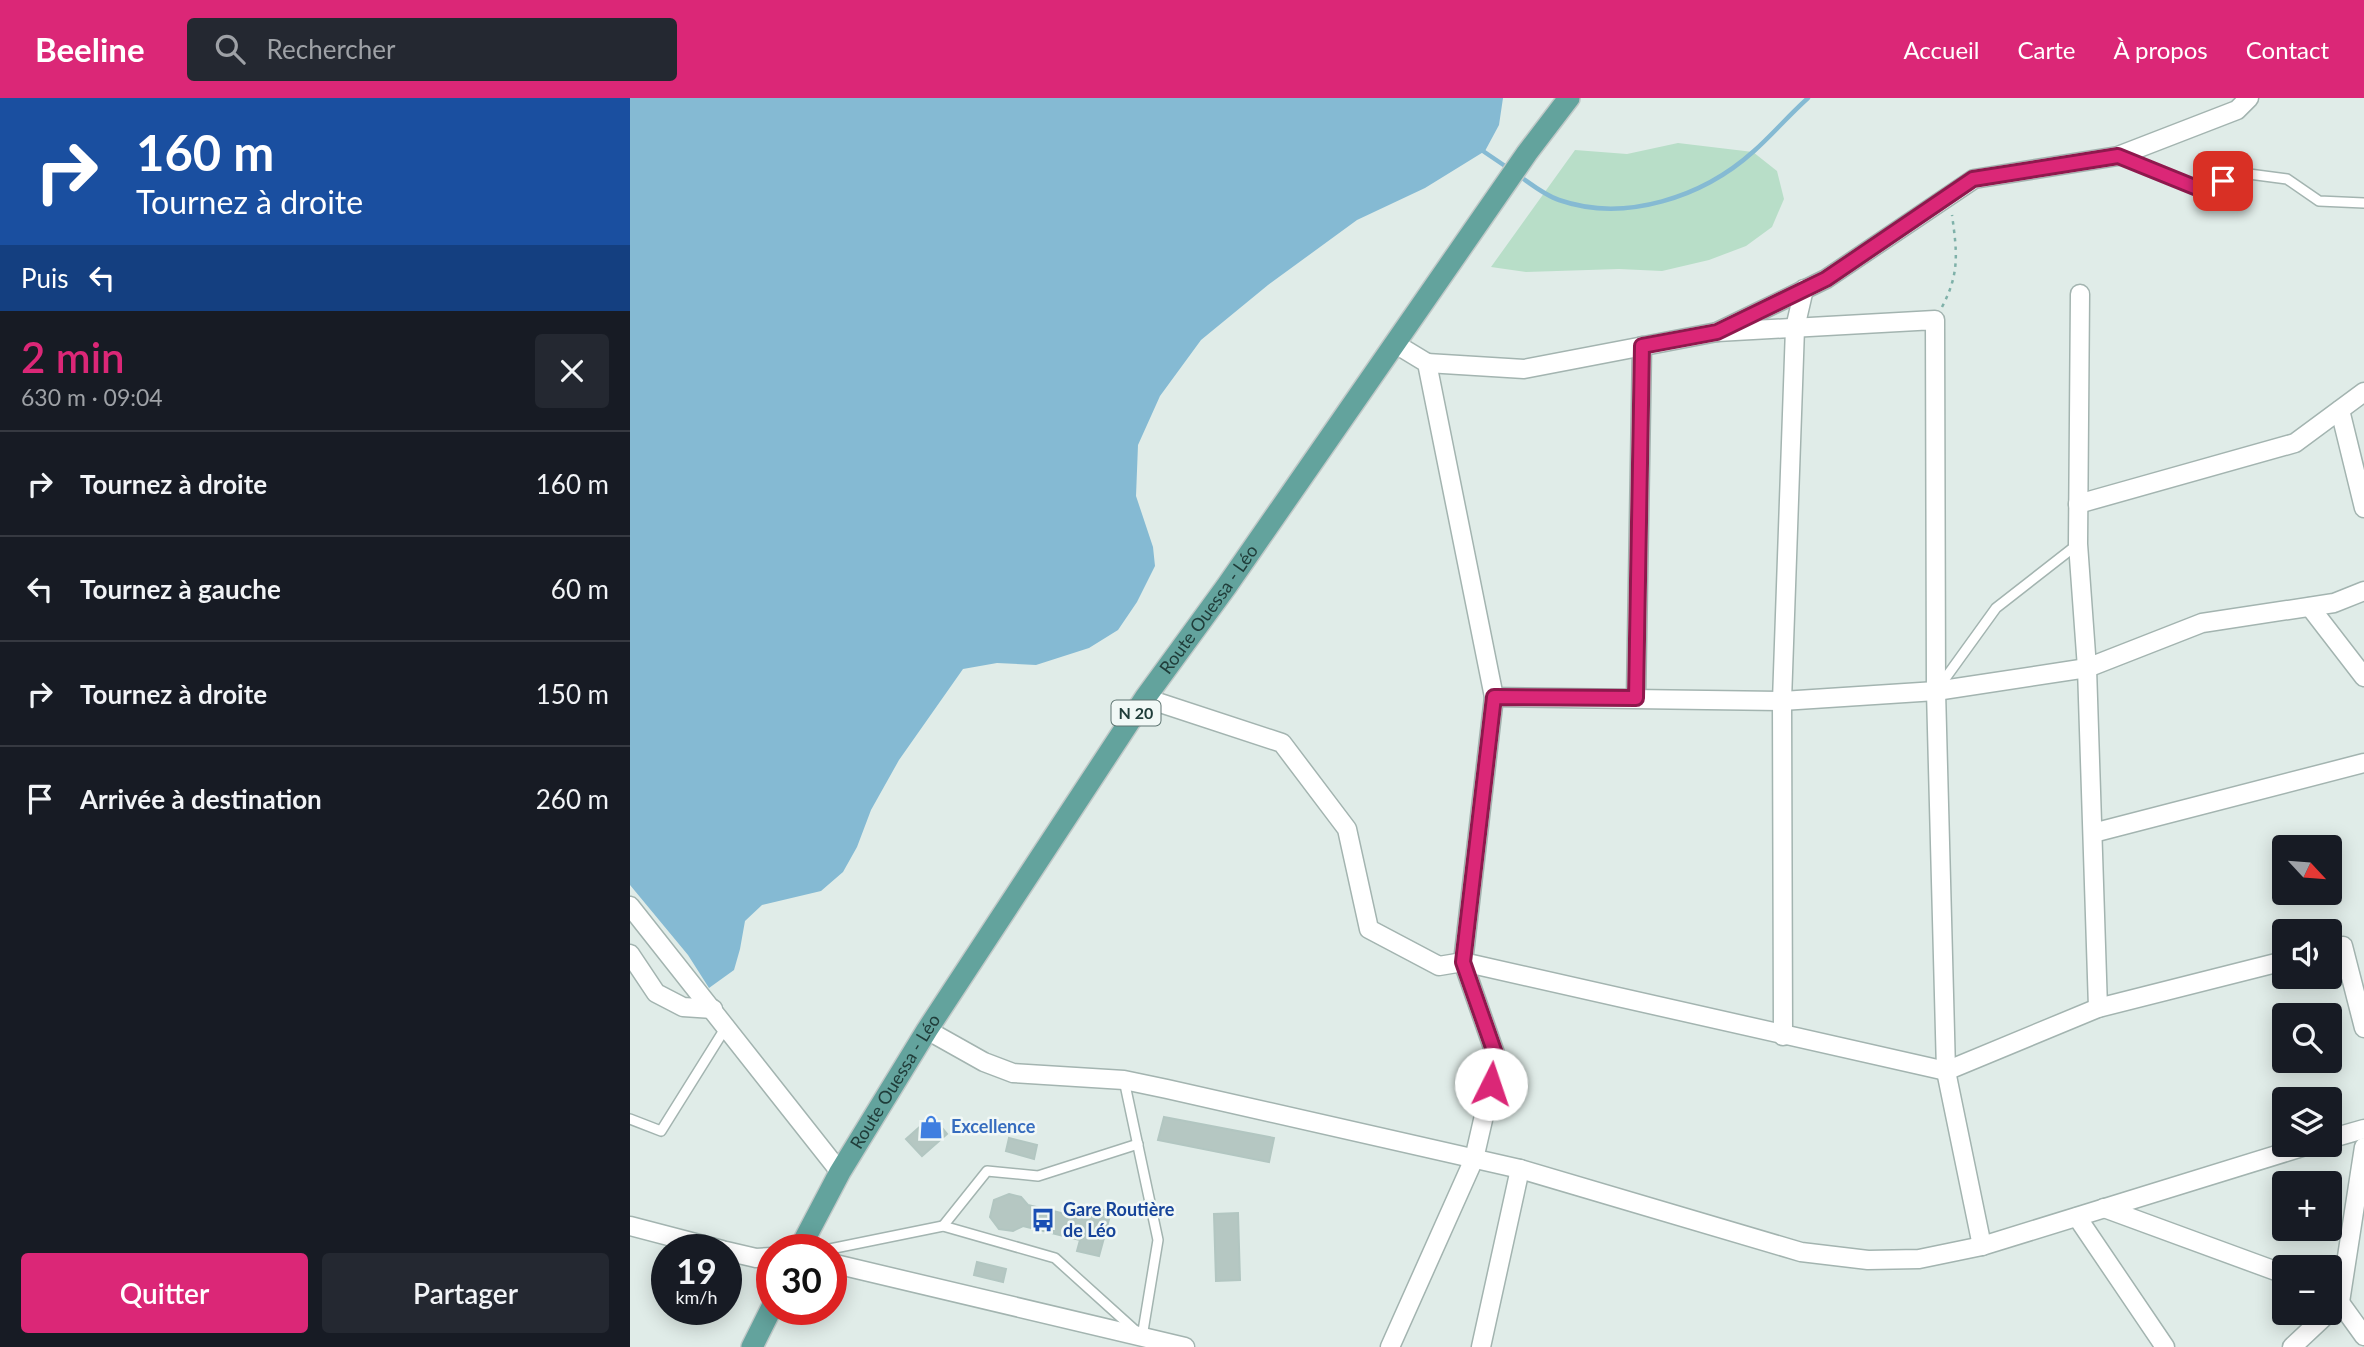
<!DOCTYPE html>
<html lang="fr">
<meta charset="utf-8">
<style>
body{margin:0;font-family:Lato,sans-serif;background:#242831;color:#f1f3f6;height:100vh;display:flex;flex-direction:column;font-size:26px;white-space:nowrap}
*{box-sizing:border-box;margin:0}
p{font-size:23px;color:#9ea1a6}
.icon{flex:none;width:38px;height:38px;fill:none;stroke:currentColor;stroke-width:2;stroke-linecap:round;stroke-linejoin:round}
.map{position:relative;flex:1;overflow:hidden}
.sheet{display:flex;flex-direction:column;background:#171b24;width:630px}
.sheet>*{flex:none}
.banner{background:#1a4fa0;color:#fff;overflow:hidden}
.needle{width:46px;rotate:116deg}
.tools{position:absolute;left:1642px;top:737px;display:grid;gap:14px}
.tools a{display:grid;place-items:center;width:70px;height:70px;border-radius:7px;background:#171b24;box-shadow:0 4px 18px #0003;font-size:35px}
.speed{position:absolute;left:21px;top:1136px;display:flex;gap:14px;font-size:35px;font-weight:700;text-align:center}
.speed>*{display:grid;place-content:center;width:91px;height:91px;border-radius:50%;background:#171b24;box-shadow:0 4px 18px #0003;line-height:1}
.speed small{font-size:18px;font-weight:400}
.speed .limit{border:10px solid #d22;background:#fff;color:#111}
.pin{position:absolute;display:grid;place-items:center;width:60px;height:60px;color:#fff;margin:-30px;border-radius:14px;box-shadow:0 4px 10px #0006}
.me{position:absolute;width:77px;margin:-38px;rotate:4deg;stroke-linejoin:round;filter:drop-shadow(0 0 5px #0008)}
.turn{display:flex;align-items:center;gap:24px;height:147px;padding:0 21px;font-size:32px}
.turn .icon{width:91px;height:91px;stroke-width:2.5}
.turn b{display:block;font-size:49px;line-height:60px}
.then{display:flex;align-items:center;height:66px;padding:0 21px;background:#0003;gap:14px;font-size:26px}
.round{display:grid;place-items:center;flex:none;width:74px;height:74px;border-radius:7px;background:#242831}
.headline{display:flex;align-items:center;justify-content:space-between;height:119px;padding:0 21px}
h1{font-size:42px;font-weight:600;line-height:52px;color:#db2777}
.cta{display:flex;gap:14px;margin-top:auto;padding:14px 21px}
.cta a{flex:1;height:80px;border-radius:7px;background:#db2777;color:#fff;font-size:28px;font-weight:600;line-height:80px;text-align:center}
.cta a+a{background:#242831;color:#f1f3f6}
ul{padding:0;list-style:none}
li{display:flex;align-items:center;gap:21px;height:105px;padding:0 21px;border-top:2px solid #363941}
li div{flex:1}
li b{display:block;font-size:26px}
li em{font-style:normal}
header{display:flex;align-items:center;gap:42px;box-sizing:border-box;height:98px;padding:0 35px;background:#db2777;color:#fff}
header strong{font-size:33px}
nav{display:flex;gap:38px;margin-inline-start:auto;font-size:24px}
.search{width:490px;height:63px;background:#242831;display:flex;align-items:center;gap:18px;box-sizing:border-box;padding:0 24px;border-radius:7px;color:#9ea1a6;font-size:26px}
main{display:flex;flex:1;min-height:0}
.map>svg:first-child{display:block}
.green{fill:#b8dec8}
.water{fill:#85bad3}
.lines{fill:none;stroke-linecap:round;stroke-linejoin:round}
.stream{stroke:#85bad3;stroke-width:4.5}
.building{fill:#b5c7c2;stroke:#b2c6c1;stroke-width:2}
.lane-casing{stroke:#a3b4b0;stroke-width:12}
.street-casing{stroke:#a3b4b0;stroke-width:21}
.primary-casing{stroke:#c1c9c8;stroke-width:24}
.path{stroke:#7fb1a9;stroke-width:2.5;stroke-dasharray:3.5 5;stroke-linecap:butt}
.lane{stroke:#fff;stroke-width:9}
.street{stroke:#fff;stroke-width:18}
.primary{stroke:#63a39d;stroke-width:21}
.route-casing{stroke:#8e194d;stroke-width:18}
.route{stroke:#db2777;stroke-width:12}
.labels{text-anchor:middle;stroke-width:5;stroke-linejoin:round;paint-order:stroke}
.shield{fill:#f1f8f6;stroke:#5f7572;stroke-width:2}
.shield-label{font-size:16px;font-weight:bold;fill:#203d3a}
.street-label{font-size:18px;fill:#203d3a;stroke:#f1f8f6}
.shop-label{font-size:18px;font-weight:bold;fill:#366cbe;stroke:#f1f8f6;text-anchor:start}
.transit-label{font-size:18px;font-weight:bold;fill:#164399;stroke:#f1f8f6;text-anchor:start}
</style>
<header>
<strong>Beeline</strong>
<div class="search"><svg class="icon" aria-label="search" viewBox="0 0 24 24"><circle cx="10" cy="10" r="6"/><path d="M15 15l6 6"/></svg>Rechercher</div>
<nav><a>Accueil</a><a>Carte</a><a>À propos</a><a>Contact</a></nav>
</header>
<main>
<section class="sheet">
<div class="banner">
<div class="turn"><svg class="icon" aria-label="right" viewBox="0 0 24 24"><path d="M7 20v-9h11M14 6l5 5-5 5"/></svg><div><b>160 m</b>Tournez à droite</div></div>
<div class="then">Puis<svg class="icon" aria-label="left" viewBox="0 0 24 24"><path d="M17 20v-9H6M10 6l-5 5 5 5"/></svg></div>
</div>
<div class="headline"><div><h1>2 min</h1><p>630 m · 09:04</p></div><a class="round"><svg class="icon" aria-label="close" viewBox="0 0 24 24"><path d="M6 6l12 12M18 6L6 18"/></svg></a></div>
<ul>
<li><svg class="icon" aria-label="right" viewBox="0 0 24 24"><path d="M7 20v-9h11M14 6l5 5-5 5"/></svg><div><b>Tournez à droite</b></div><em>160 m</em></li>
<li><svg class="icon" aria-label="left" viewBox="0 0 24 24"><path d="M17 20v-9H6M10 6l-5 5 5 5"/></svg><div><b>Tournez à gauche</b></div><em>60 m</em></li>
<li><svg class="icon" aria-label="right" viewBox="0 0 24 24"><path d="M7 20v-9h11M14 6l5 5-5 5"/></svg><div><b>Tournez à droite</b></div><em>150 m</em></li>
<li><svg class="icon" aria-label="arrive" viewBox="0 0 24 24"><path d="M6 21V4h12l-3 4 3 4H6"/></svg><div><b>Arrivée à destination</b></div><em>260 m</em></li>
</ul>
<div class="cta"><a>Quitter</a><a>Partager</a></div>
</section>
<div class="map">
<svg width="1734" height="1249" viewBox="0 0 1734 1249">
<rect width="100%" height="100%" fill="#e0ece8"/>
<path class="green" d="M1048 45 1123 54 1147 73 1154 101 1142 129 1116 148 1079 162 1032 173 989 171 896 174 861 169 945 52 997 56Z"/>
<path class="water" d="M0 0H873L869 27 855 53 795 90 727 122 638 187 571 242 530 298 508 347 506 398 523 449 525 468 507 504 488 532 459 550 406 567 367 565 333 571 269 662 241 712 227 749 213 774 191 793 132 807 115 823 110 851 104 872 79 890 58 857 0 787Z"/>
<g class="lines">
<g class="stream">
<path d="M850 51 878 70"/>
<path d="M888 77C901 86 914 97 929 102 995 125 1073 99 1124 53 1143 36 1159 17 1178 0"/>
</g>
</g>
<g class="building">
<path d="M302 1018 317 1036 292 1058 276 1041Z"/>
<path d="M534 1019 644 1040 639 1064 528 1042Z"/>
<path d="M379 1040 407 1047 404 1061 376 1053Z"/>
<path d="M379 1096 391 1099 398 1107 456 1121 459 1108 481 1114 469 1158 447 1153 450 1142 393 1128 383 1133 369 1131 360 1119 364 1102Z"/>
<path d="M608 1115 610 1182 586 1183 584 1116Z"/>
<path d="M347 1164 376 1171 373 1184 344 1177Z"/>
</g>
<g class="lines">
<g class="lane-casing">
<g id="lane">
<path d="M1489 58 1567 90 1619 76 1657 81 1689 103 1734 105"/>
<path d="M1309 589 1366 510 1448 446"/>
<path d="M494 982 528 1142 512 1239"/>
<path d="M0 1021 31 1033 96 929"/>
<path d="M313 1128 357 1073 408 1078 508 1046"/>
<path d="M195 1152 313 1128 425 1160 507 1234"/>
</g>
</g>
<g class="street-casing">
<g id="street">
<path d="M1450 196 1448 446 1457 570 1468 910"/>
<path d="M1087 234 1305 222 1306 593 1316 973 1352 1148"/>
<path d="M797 265 894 271 1087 234 1196 181 1344 81 1488 58 1607 12 1619 0"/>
<path d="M1710 312 1734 410"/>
<path d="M1448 406 1665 345 1734 294"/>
<path d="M1680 509 1734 579"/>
<path d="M864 599 1152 603 1306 593 1457 570 1572 525 1704 505 1734 493"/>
<path d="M515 600 652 645 717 731 739 831 809 868 833 864 1316 973 1468 910 1654 863"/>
<path d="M1006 600 1012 248"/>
<path d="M1463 735 1734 665"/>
<path d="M0 808 210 1074"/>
<path d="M1699 851 1713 848 1734 930"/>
<path d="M0 856 26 895 53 909 83 911"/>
<path d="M297 932 354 964 383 975 494 982 537 991 890 1071 1171 1154 1238 1162 1289 1161 1352 1148 1682 1046"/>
<path d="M1153 938 1152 603 1165 230 1174 191"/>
<path d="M1699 1041 1734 1031"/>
<path d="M1474 1110 1654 1176"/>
<path d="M1447 1119 1535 1249"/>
<path d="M0 1128 92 1152"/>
<path d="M96 1153 126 1160 142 1159"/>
<path d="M201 1165 555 1249"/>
<path d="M1699 1193 1703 1195 1734 1238"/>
<path d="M760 1249 844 1061 867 961 833 864 864 599 797 265 764 245"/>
<path d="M851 1249 890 1071"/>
<path d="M1662 1249 1710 1204 1734 1049"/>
</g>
</g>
<g class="primary-casing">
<g id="primary">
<path id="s1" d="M169 1152 210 1074 297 932 515 600 596 489 897 55 939 0"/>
<path d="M122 1249 142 1209"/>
</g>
</g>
<path class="path" d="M1312 209C1330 175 1327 154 1322 117"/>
<use href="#lane" class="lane"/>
<use href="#street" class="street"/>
<use href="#primary" class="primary"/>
</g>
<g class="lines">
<g class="route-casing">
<path id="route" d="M861 986 867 961 833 864 864 599 1006 600 1012 248 1087 234 1196 181 1343 81 1488 58 1567 90 1593 83"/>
</g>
<use href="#route" class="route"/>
</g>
<defs>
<g id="shop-bare" transform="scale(1.89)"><path d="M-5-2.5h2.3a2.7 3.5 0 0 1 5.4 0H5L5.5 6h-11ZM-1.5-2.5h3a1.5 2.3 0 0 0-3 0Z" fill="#3f7fe0" stroke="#f1f8f6" stroke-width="2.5" paint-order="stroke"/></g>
<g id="bus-bare" transform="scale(1.89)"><path d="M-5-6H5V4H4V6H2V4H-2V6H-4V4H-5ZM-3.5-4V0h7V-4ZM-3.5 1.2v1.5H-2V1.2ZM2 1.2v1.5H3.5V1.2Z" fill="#1a4fb4" stroke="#f1f8f6" stroke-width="2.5" paint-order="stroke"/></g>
</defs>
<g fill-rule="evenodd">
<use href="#shop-bare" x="301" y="1029"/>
<use href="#bus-bare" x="413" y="1122"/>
</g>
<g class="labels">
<rect class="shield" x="481.5" y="602.5" width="49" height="25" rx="5"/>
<g class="shield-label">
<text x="506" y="621">N 20</text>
</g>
<g class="street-label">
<text dy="6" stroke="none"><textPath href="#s1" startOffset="761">Route Ouessa - Léo</textPath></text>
<text dy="6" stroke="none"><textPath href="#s1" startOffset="194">Route Ouessa - Léo</textPath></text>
</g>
<g class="shop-label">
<text x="321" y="1035">Excellence</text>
</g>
<g class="transit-label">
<text x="433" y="1118">Gare Routière<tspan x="433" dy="21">de Léo</tspan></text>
</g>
</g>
</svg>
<div class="tools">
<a><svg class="needle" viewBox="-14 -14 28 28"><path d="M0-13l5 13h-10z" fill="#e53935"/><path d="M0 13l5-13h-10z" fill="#9ea1a6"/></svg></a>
<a><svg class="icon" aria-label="sound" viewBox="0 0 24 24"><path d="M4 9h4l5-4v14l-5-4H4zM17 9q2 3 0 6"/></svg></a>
<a><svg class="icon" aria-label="search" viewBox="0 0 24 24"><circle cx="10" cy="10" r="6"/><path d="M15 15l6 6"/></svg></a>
<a><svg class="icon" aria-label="layers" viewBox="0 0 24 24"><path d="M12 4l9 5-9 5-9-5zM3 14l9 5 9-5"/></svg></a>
<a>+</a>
<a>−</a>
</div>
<div class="speed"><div>19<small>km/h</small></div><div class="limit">30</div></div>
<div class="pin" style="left:1593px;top:83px;background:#d93025"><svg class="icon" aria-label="arrive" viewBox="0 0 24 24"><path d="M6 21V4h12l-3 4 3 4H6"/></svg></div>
<svg class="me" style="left:861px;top:986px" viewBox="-20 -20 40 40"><circle r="19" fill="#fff"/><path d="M0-13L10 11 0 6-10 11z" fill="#db2777"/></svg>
</div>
</main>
